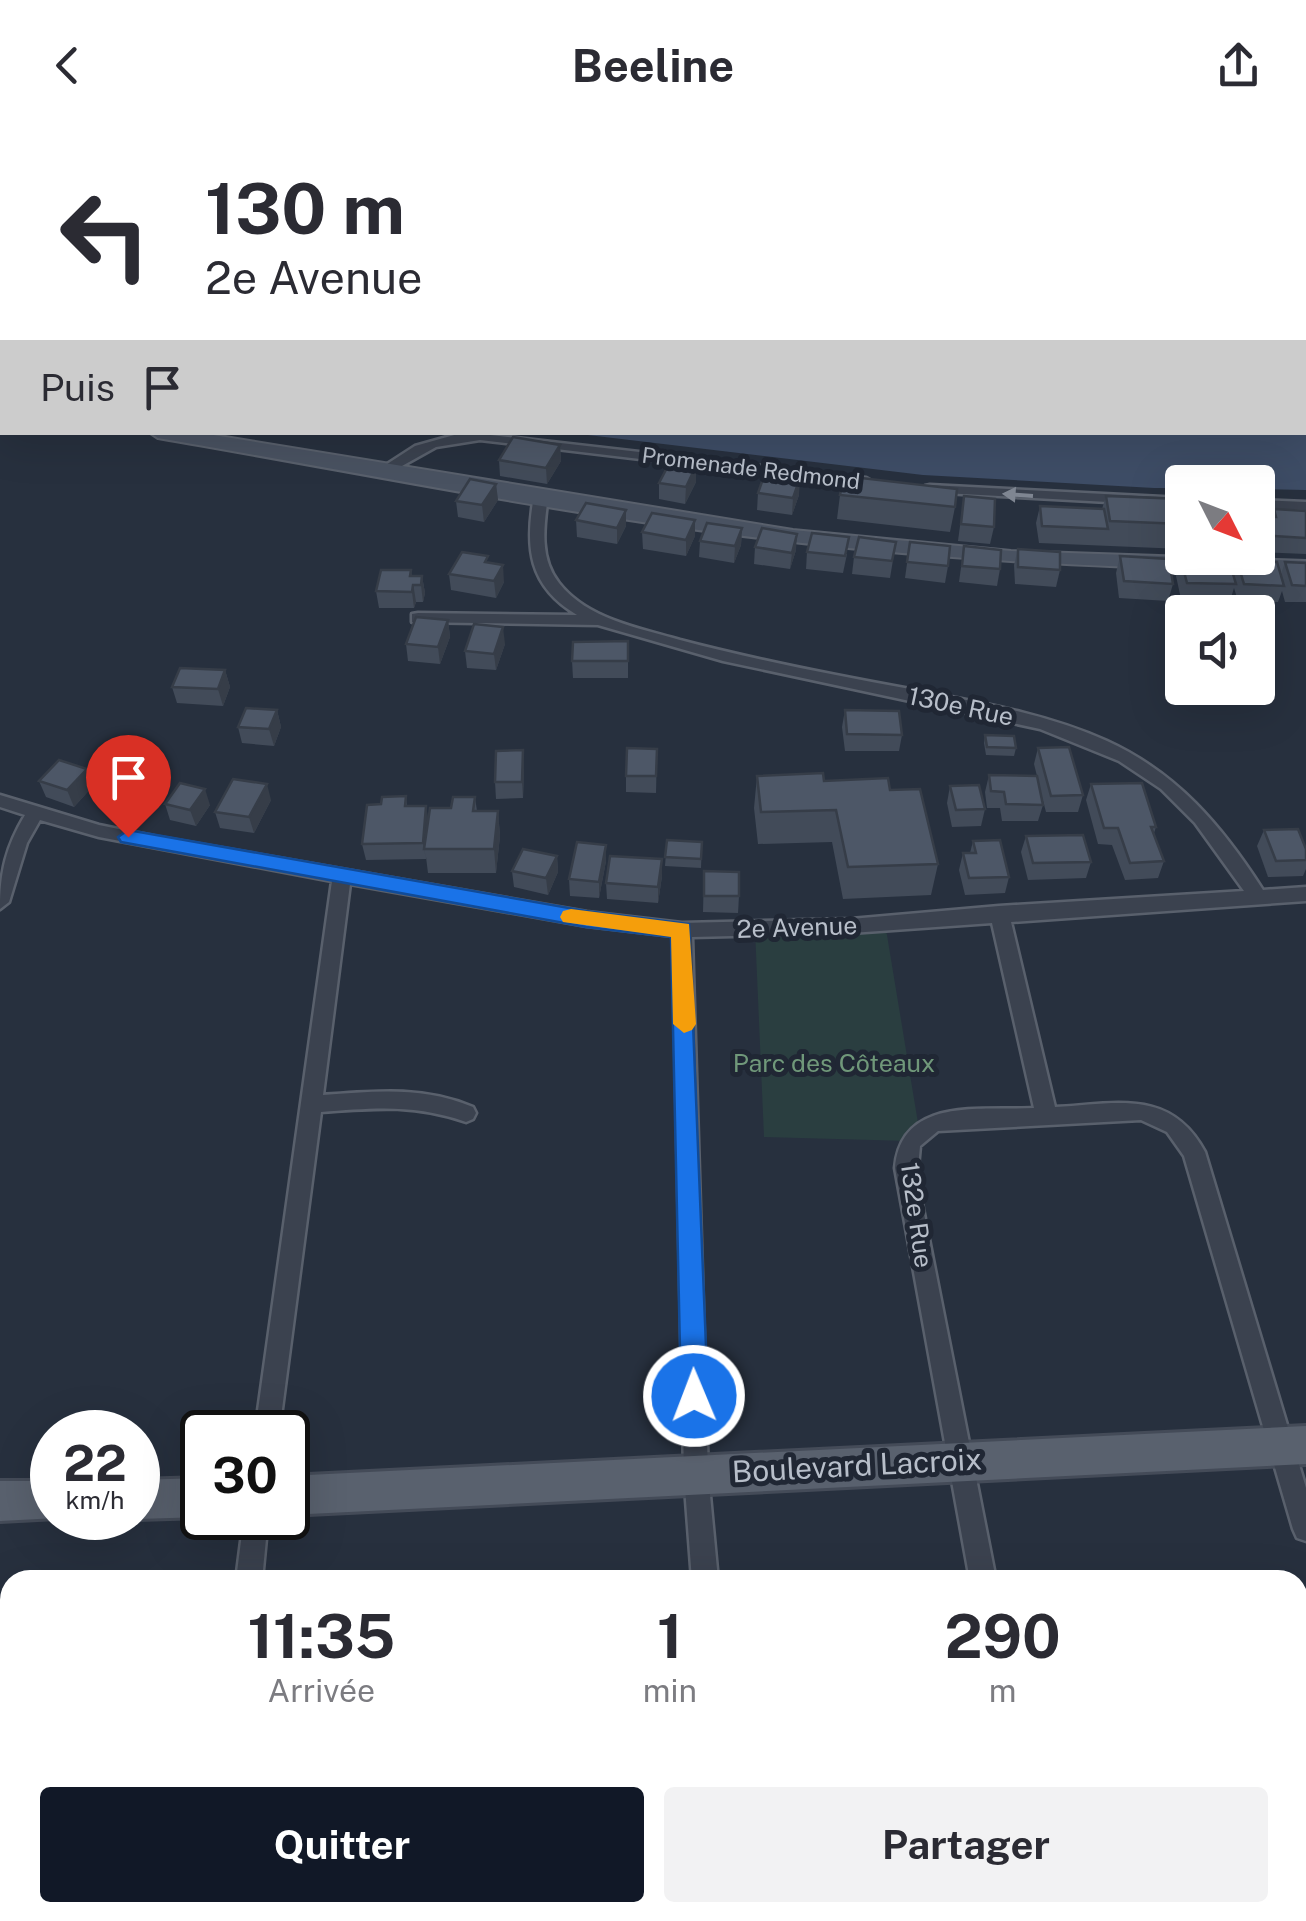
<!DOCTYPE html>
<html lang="fr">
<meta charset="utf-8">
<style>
body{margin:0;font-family:"Public Sans",sans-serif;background:#f2f2f3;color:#2b2b33;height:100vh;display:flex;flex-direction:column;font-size:38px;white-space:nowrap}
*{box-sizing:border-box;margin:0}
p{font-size:32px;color:#7c7c81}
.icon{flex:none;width:55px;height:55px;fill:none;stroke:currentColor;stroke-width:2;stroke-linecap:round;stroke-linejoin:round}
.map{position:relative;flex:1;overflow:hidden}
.details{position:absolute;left:0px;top:1440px;width:1308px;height:352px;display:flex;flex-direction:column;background:#fff;border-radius:30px 30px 0 0;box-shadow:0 10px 40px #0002}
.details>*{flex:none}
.top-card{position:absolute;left:0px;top:0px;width:1308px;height:305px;box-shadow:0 10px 40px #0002;background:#fff;color:#2b2b33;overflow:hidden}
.needle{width:65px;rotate:132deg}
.buttons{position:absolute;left:1165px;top:335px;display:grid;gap:20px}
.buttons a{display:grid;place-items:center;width:110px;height:110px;border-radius:10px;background:#fff;box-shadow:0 10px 40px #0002;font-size:50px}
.speed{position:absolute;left:30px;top:1280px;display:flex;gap:20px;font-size:50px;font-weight:700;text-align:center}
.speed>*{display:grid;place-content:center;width:130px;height:130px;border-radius:50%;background:#fff;box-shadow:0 10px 40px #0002;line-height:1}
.speed small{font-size:25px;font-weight:400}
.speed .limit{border:5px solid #111;border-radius:15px;background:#fff;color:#111}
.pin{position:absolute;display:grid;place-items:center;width:85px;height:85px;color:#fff;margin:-102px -42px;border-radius:50% 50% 50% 0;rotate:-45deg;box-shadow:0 0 10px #0007}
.pin .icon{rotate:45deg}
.me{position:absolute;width:110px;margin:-55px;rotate:359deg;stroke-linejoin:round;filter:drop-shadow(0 0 8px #0008)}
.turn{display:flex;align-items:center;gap:35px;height:210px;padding:0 40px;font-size:45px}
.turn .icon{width:130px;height:130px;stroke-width:2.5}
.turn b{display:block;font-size:70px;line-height:85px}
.then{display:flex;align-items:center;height:95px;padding:0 40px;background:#0003;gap:20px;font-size:38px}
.eta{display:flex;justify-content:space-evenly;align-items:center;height:170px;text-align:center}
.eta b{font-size:60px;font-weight:700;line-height:70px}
.primary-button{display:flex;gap:20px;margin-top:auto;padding:20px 40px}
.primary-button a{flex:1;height:115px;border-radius:10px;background:#111827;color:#fff;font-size:40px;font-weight:700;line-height:115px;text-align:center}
.primary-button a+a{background:#f2f2f3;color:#2b2b33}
header{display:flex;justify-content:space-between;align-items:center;height:130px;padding:0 40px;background:#fff;font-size:45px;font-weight:700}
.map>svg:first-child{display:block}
.green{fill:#2a3e40}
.water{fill:#3e4d66}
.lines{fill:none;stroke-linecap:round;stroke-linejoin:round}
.street-casing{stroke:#59606c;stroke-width:5}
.secondary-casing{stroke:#59606c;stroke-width:4}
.primary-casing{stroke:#444b58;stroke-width:6}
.street{fill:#3b424f;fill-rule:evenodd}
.secondary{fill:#495261;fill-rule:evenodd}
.primary{fill:#59616e;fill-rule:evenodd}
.wall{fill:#424b59}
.shaded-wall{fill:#363d48}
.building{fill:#4d5767;stroke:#363d48;stroke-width:2.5}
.oneway{fill:#7f8692}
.route{fill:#1a73e8;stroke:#114b97;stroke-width:2.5}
.slow{fill:#f59e0b}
.labels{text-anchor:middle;stroke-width:10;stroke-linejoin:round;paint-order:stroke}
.far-street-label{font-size:22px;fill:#b7bec9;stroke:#202734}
.street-label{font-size:25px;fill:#b7bec9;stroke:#202734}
.park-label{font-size:25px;fill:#70987a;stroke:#202734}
.near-street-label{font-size:30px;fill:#b7bec9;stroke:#202734}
</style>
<header><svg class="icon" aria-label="back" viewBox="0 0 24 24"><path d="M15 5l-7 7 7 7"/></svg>Beeline<svg class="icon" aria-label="share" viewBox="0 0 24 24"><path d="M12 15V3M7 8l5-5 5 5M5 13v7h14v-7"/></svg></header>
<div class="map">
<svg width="1306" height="1791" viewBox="0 0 1306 1791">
<rect width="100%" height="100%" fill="#27303e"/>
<path class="green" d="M885 793 919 999 909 1011 764 1007 755 799Z"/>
<path class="water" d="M1306 180V360L1258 359V352H1182V358H1154L923 345 571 303 1305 302Z"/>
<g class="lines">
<g class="street-casing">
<g id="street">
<rect x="756" y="0" width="10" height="2"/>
<path d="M1076 0H1086L1087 2H1077Z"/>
<path d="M1209 0H1219L1220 2H1210Z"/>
<path d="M465 302 866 348 873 352 866 356 480 310 436 317 393 341 381 338 415 316Z"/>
<path d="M930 355 1182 368V376L925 362V356Z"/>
<path d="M541 362 548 366C544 396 539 428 559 453 587 489 639 498 680 510 756 530 833 545 910 559 976 572 1045 583 1107 611 1177 643 1222 696 1263 760L1306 757V771L1011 792 1055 977C1116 974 1171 958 1205 1022L1306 1358V1411L1297 1408 1293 1399 1184 1026 1167 1002 1141 990 938 1001 920 1016 917 1048 996 1450H970L895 1038C901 966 981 981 1034 978L992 793 851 803 692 807 708 1344 718 1450H692L684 1344 673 806 587 796 350 754 323 965C376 961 423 956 473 977L476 983 473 989 466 992C414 974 375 978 321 982L279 1302H255L332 751 99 707 40 690 27 713 9 772 0 779C0 742 6 717 25 685L0 677V665L99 695 158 707 587 782 682 793 851 789 999 776 1244 761 1195 693 1161 659 1119 631 1040 599 723 531 598 495 412 492V484L418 483 577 485C528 456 525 417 534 366Z"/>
<path d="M1258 370 1306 372V380L1258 378Z"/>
<path d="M244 1388H268L262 1450H236Z"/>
<path d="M195 1782H224V1791H194Z"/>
<path d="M716 1782H745L746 1791H716Z"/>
<path d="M1029 1782H1058L1059 1791H1029Z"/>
</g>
</g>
<g class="secondary-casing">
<g id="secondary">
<rect x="1305" y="66" width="1" height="10"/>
<rect x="0" y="271" width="2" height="12"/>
<path d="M149 302H195L793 400 1011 421 1306 431V443C1134 438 963 432 793 412 580 388 369 344 158 308Z"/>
</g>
</g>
<g class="primary-casing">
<g id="primary">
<path d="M1306 1296V1334L288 1385V1346Z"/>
<path d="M202 1348V1387L138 1389 135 1388 138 1350Z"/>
<path d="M0 1351H52V1388H57L0 1391Z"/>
</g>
</g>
<use href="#street" class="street"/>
<use href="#secondary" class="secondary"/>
<use href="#primary" class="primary"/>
</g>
<g class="wall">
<path d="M213 0H245L242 2Z"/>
<path d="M261 0H288L287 2H262Z"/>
<path d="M532 0H575L574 2H532Z"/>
<path d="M632 0H657L656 2H632Z"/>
<rect x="679" y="0" width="24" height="2"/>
<path d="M783 0H821L820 2H784Z"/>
<rect x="828" y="0" width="25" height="2"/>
<path d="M876 0H905L904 2H876Z"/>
<path d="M915 0H948V2H916Z"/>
<path d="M956 0H987L986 2H956Z"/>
<path d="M1181 0H1204L1203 2H1182Z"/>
<path d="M560 315 561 331 547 354 500 346 499 330Z"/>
<path d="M696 352 685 374 659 369V353Z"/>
<path d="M496 354 498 370 484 392 458 387 456 371Z"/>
<path d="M758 363 799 365 792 385 757 380Z"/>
<path d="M840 365 955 377 950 402 837 389Z"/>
<path d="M964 366 994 397 990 414 958 411Z"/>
<path d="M1106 366 1182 394V419L1039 413 1036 393 1040 376 1102 379Z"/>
<path d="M1274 379 1306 381V424L1258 422V386H1272Z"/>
<path d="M576 390 626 396 617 414 577 407Z"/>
<path d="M695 390V406L686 426 643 419 642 402Z"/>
<path d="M742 398 741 415 734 433 699 427 700 411Z"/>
<path d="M896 412 890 448 852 444 854 427Z"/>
<path d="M910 412 948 436 945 453 905 448Z"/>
<path d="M964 416 1000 439 997 456 959 452Z"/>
<path d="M755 417 796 420 790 439 754 434Z"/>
<path d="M1018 419 1060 440 1056 457 1015 454 1014 435Z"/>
<path d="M807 422 847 424 843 443 806 439Z"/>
<path d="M1120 426 1173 454 1168 471 1119 468 1116 443Z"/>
<path d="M1181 430 1233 444 1237 431 1281 444 1285 432 1306 433V472H1285L1282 461 1278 472 1238 471 1234 458 1230 471 1181 469 1176 446Z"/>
<path d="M489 433 504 452 496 468 451 460 449 444Z"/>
<path d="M411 440 412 446H422L425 463 423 472H416L414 478H379L376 461Z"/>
<path d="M448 490 450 507 440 534 408 531 406 514Z"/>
<path d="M628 511V548H573L572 531Z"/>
<path d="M505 514 496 540 467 538 465 521Z"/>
<path d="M225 540 230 557 223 576 177 573 172 557Z"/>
<path d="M277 580 281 597 274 616 242 613 238 597Z"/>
<path d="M845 580 902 605 899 621H845L842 597Z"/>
<path d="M985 605 1016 618 1014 626 986 625 984 613Z"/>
<path d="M1038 618 1083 665 1078 682H1046L1039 656 1043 675 1038 691H1002L1000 678H987L985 662 989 645 1037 646 1034 634Z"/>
<path d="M657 619 656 663 626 662V646Z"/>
<path d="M524 637 523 668 496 669 495 652Z"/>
<path d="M87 639 93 656 74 677 46 667 39 651Z"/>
<path d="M134 644 137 652 148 669 139 686 106 680 99 664Z"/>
<path d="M757 646 824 651 890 660 938 734 931 765 843 769 832 712 758 714 754 678Z"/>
<path d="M1091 654 1156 697 1154 703 1164 731 1158 748 1125 750 1112 715 1098 714 1086 670Z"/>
<path d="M950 656 985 679 981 696 952 697 947 673Z"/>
<path d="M406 666 407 676 429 690 475 667 477 681H498L500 706 496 743H428L426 727V729L366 730 362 714 381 674Z"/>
<path d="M271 670 254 703 220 698 215 682Z"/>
<path d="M165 674 210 675 196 696 170 690Z"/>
<path d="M1264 700 1306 719V739L1303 746 1268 747 1257 716Z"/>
<path d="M1026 706 1091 732 1086 748 1028 750 1021 722Z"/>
<path d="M667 710 702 712 701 738 665 736Z"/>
<path d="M973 711 1009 747 1005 763 965 765 959 740 963 723H970Z"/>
<path d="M606 715V731L599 768 570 766 569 749Z"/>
<path d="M557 726 558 742 548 765 514 757 512 741Z"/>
<path d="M662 729V746L658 773 607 769 606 753Z"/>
<path d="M704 741 739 766 738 783 703 782Z"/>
</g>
<g class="shaded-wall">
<path d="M1238 0H1266L1265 2H1237Z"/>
<path d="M560 315 561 331 547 354 546 338Z"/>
<path d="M696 336V352L685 374 686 357Z"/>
<path d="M800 348 799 365 792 385 793 368Z"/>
<path d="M496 354 498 370 484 392 482 375Z"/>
<path d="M626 380V396L617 414V398Z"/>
<path d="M695 390V406L686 426V410Z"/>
<path d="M742 398 741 415 734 433 735 416Z"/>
<path d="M797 404 796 420 790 439 792 423Z"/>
<path d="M503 435 504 452 496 468 494 451Z"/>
<path d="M411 440 416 472 414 478 410 446Z"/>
<path d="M422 446 425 463 423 472 421 455Z"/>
<path d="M448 490 450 507 440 534 438 517Z"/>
<path d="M503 497 505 514 496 540 494 524Z"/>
<path d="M225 540 230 557 223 576 218 559Z"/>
<path d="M277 580 281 597 274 616 269 599Z"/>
<path d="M523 620 524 637 523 668 522 652Z"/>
<path d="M87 639 93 656 74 677 67 660Z"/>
<path d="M134 644 139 658 142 653 148 669 139 686 133 669 130 651Z"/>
<path d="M267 654 271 670 254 703 249 687Z"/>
<path d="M205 659 210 675 196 696 190 680Z"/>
<path d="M426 676 429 692 424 719 426 729 423 713Z"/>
<path d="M498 681 500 706 496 743 494 719Z"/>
<path d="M606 715V731L599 768V752Z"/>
<path d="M557 726 558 742 548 765 546 748Z"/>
<path d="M662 729V746L658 773V757Z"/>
</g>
<g class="building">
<path d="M5 0H21L18 2H3Z"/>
<path d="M58 0H82L80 2H56Z"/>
<path d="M139 0H182L179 2H136Z"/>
<path d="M347 0H372L370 2H345Z"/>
<path d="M386 0H418L416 2H384Z"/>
<path d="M440 0H464L462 2H438Z"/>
<path d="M726 0H752L750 2H725Z"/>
<path d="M792 0H809L807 2H791Z"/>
<rect x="995" y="0" width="17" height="2"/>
<path d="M1013 0H1036L1037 2H1014Z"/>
<path d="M1099 0H1132L1133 2H1100Z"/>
<path d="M1154 0H1174L1175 2H1155Z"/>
<path d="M1306 0V12L1305 2H1273L1272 1Z"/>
<path d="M513 307 560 315 546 338 499 330Z"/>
<path d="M670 332 696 336 686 357 659 353Z"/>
<path d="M765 343 800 348 793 368 758 363Z"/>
<path d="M844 346 957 359 955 377 840 365Z"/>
<path d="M470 349 496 354 482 375 456 371Z"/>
<path d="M964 366 995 369 994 397 961 394Z"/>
<path d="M1106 366 1182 369V394L1110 391Z"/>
<path d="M586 373 626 380 617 398 576 390Z"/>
<path d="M1040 376 1104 379 1108 399 1042 396Z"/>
<path d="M1274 379 1306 381V408L1259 405 1258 386 1276 387Z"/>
<path d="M652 383 695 390 686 410 642 402Z"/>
<path d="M707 393 742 398 735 416 700 411Z"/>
<path d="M762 398 797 404 792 423 755 417Z"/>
<path d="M812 403 849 407 845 426 807 422Z"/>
<path d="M859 407 896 412 892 431 854 427Z"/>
<path d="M910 412 950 416 948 436 907 432Z"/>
<path d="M964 416 1001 420 1000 439 962 436Z"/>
<path d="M1018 419 1060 422V440L1018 437Z"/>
<path d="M462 422 488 426 485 432 503 435 494 451 449 444Z"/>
<path d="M1120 426 1169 429 1173 454 1124 451Z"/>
<path d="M1181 430 1229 431 1236 454 1187 453Z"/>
<path d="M1237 431 1277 432 1284 456 1244 454Z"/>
<path d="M1285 432 1306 433V456L1292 455Z"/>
<path d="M381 440H411L410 446H422L421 455H413L412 462 376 461Z"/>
<path d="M416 487 448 490 438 517 406 514Z"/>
<path d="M474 494 503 497 494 524 465 521Z"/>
<path d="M628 511V531H572L573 512Z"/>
<path d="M180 538 225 540 218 559 172 557Z"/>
<path d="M246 578 277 580 269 599 238 597Z"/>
<path d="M845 580 899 581 902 605 847 604Z"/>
<path d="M985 605 1014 606 1016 618 987 617Z"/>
<path d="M1069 617 1083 665 1051 666 1038 618Z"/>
<path d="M627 618 657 619 656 646H626Z"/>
<path d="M523 620 522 652H495L496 621Z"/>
<path d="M59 630 87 639 67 660 39 651Z"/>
<path d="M114 641 134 644 130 651 142 653 133 669 99 664Z"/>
<path d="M823 643 824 651 888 648 890 660 920 659 938 734 848 737 836 680 761 682 757 646Z"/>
<path d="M989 645 1037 646 1043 675 1006 674 1004 662 991 661Z"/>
<path d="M233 649 267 654 249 687 215 682Z"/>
<path d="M180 653 205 659 190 680 165 674Z"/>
<path d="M1142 653 1156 697H1151L1164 731 1130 733 1118 698H1104L1091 654Z"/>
<path d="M979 655 985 679 956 680 950 656Z"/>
<path d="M406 666 405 676H426L423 713 362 714 367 675 381 674 382 667Z"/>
<path d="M453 667H475L473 681H498L494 719H424L430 678H451Z"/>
<path d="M1298 699 1306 719V730L1276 731 1264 700Z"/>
<path d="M1083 705 1091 732 1033 733 1026 706Z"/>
<path d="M667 710 702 712 701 729 665 727Z"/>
<path d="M1000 710 1009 747 969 748 963 723H976L973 711Z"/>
<path d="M577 712 606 715 599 752 569 749Z"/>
<path d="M523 719 557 726 546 748 512 741Z"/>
<path d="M610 726 662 729 658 757 606 753Z"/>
<path d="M704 741 739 742V766H704Z"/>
</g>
<defs><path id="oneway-solid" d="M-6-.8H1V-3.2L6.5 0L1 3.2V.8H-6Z" transform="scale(2.5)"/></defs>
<use class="oneway" href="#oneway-solid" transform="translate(1018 365) rotate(-176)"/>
<path class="route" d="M128 700 586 781 689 794 708 1266 704 1275 694 1278 685 1275 681 1266 671 807 586 797 121 712 118 707Z"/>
<path class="slow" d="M571 779 689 794 696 894 692 900 684 903 673 894 671 807 563 792 560 787 563 781Z"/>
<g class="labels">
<g class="far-street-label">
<text transform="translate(751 338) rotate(7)" y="8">Promenade Redmond</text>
</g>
<g class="street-label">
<text transform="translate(961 576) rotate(12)" y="9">130e Rue</text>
<text transform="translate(797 797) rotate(-2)" y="9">2e Avenue</text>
<text transform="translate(917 1085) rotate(82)" y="9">132e Rue</text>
</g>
<g class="park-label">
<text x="834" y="942">Parc des Côteaux</text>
</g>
<g class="near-street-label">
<text transform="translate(857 1336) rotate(-3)" y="10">Boulevard Lacroix</text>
</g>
</g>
</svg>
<div class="buttons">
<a><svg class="needle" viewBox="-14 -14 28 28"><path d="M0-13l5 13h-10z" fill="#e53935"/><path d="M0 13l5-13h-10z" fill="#7c7c81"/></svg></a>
<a><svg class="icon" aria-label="sound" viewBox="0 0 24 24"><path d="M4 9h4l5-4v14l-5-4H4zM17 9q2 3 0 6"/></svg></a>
</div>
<div class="speed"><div>22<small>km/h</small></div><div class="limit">30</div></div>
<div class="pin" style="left:128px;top:707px;background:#d93025"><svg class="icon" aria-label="arrive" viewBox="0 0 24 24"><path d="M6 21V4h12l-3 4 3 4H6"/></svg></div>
<svg class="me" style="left:694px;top:1266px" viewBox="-20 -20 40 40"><circle r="17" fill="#1a73e8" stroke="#fff" stroke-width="3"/><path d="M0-11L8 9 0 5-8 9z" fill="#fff"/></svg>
<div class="top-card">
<div class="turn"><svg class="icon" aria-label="left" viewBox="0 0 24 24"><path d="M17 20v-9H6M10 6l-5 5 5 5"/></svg><div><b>130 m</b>2e Avenue</div></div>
<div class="then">Puis<svg class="icon" aria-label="arrive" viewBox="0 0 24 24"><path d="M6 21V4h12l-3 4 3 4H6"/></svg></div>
</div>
<section class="details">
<div class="eta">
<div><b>11:35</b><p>Arrivée</p></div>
<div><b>1</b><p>min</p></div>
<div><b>290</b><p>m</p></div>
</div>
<div class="primary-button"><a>Quitter</a><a>Partager</a></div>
</section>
</div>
